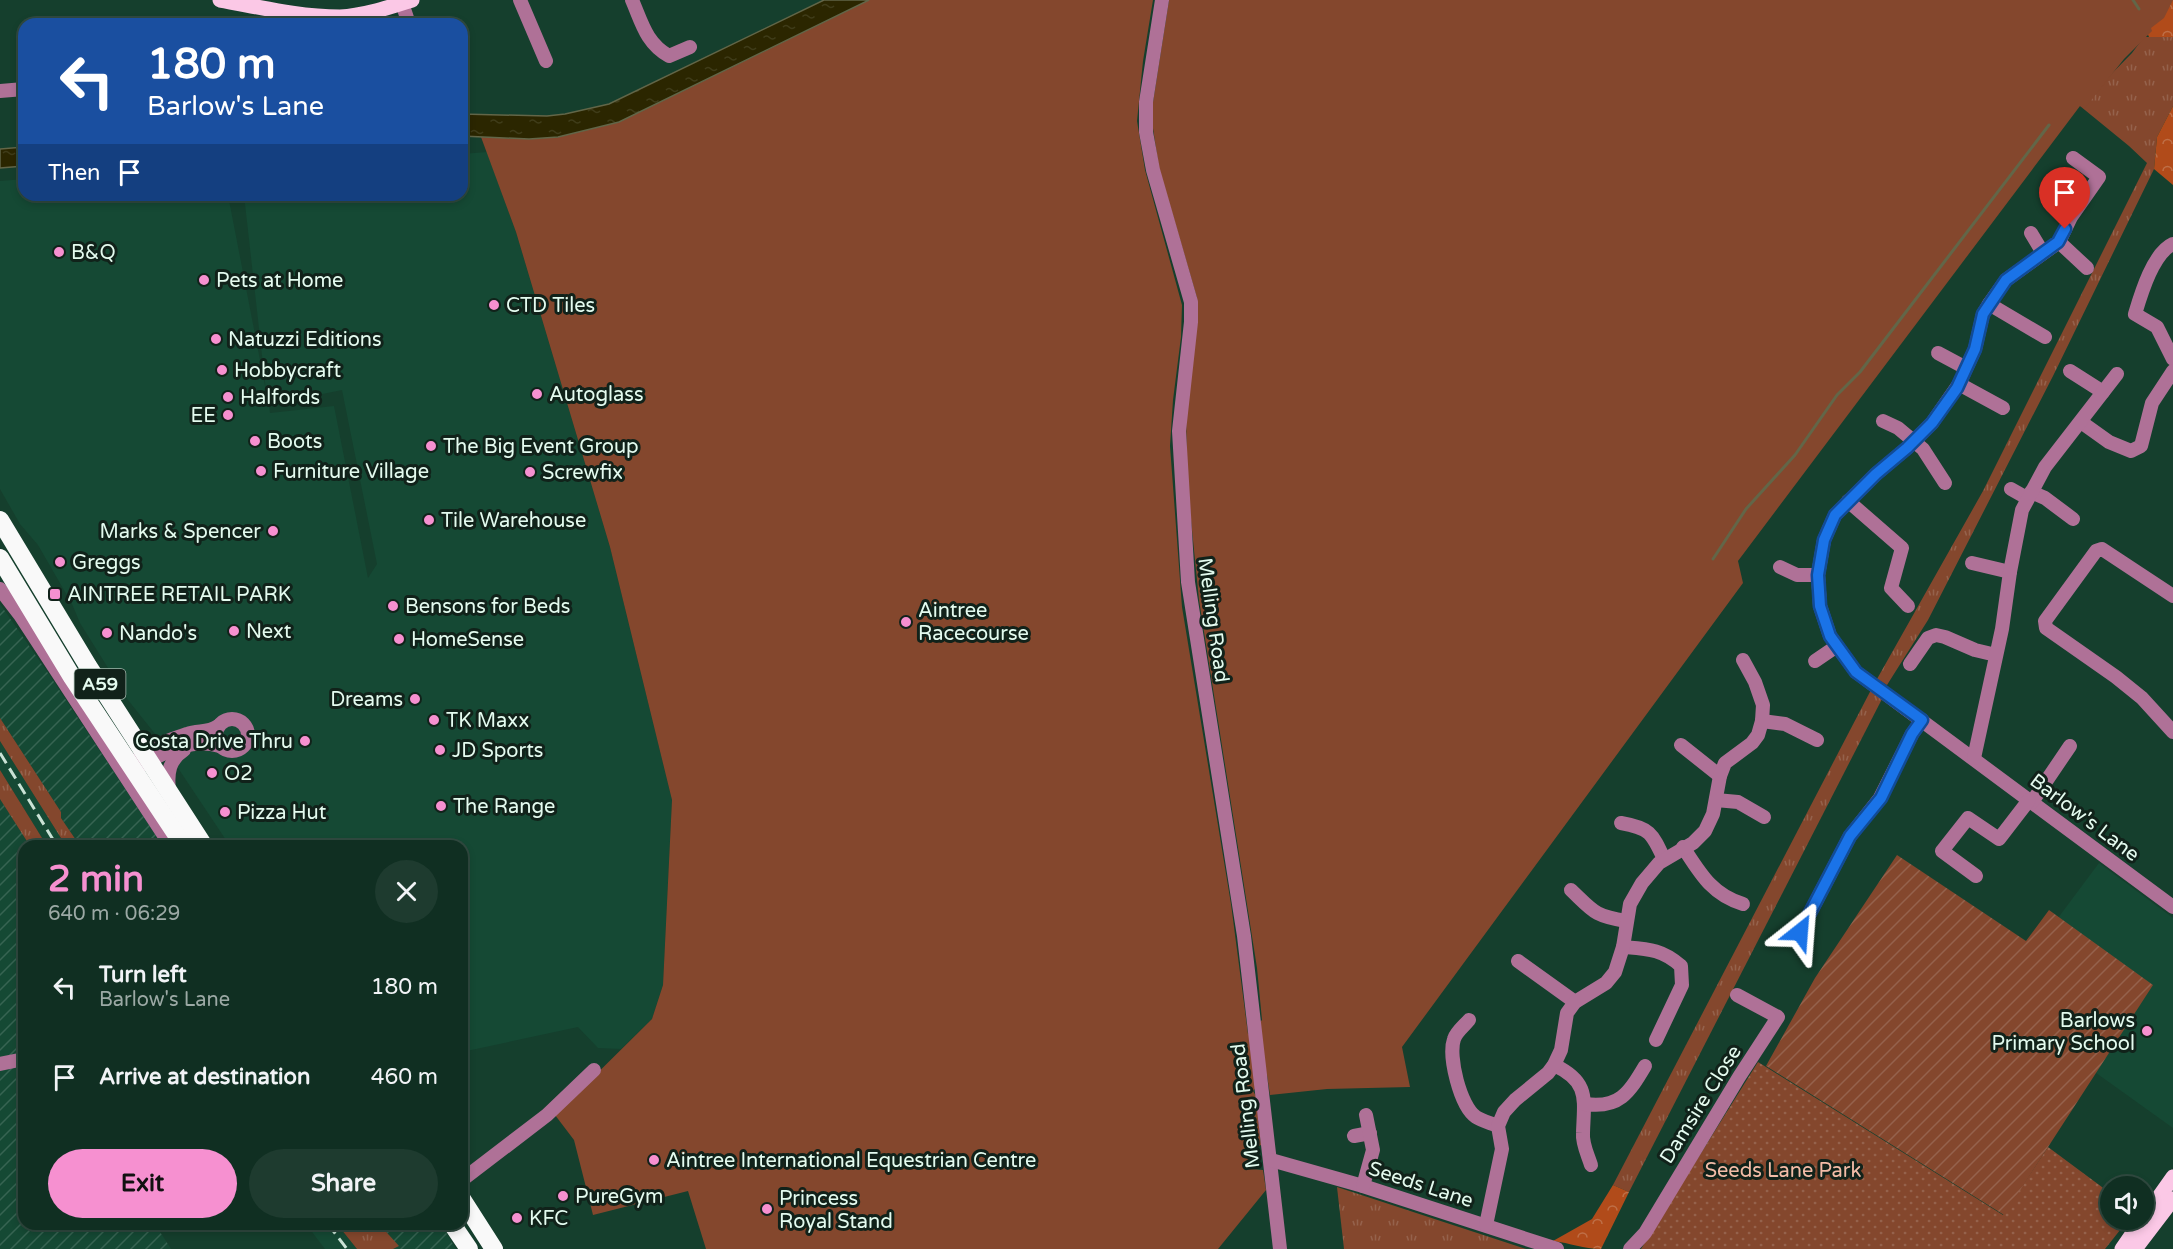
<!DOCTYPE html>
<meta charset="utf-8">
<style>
body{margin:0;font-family:"Varela Round",sans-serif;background:#1e3b2f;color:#f1f3f6;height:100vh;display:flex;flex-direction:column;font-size:22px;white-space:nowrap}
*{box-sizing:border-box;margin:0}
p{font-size:20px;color:#9ca9a5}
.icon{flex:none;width:33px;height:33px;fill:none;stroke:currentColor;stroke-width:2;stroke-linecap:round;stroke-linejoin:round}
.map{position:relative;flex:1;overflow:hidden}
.details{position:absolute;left:18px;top:840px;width:450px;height:390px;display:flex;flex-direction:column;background:#102f22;border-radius:18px;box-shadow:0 3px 9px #0003,0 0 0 2px #304a40}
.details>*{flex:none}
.banner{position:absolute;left:18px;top:18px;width:450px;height:183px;border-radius:18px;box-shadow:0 3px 9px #0003,0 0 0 2px #304a40;background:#1a4fa0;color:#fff;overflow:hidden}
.buttons{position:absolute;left:2100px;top:1176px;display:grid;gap:12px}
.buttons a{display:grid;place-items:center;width:54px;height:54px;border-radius:50%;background:#102f22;box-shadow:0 3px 9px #0003,0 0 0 2px #304a40;font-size:30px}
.pin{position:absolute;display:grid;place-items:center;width:51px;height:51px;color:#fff;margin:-62px -26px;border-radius:50% 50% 50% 0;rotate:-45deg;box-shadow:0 0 6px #0007}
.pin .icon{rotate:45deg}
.me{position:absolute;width:66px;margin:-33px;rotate:28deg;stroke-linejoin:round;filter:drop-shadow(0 0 4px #0008)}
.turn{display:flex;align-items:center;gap:21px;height:126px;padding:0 30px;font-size:27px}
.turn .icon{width:78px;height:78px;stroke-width:2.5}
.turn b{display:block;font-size:42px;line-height:51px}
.then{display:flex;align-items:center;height:57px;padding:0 30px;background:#0003;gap:12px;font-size:22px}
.round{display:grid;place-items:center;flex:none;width:63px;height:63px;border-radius:32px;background:#1e3b2f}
.summary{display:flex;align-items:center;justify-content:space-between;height:102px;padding:0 30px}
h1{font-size:36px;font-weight:700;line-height:45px;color:#f690d0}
.action{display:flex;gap:12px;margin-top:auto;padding:12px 30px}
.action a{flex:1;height:69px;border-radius:36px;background:#f690d0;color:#111;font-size:24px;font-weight:700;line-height:69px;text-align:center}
.action a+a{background:#1e3b2f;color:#f1f3f6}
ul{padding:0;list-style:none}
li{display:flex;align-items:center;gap:18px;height:90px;padding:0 30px}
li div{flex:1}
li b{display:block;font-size:22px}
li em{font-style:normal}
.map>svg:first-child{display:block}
.built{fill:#154934;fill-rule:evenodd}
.industrial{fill:url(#industrial-furrows)}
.grass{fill:url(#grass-tufts)}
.forest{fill:url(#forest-crowns)}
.park{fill:url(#park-dots)}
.garden{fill:url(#garden-furrows)}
.pitch{fill:#84472d}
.water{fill:url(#water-ripples);stroke:#626648;stroke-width:1.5}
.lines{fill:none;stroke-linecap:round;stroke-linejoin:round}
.stream{stroke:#626648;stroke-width:3}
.minor{stroke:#af7197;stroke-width:14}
.major{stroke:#fbc8e6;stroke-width:15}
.highway{stroke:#f9f9f9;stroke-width:18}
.rail{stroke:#c9e2d5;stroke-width:3;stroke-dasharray:12 6;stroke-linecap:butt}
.route-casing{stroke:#114b97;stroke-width:15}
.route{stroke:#1a73e8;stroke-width:10}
.poi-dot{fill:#f690d0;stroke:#11221a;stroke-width:2}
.labels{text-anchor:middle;stroke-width:6;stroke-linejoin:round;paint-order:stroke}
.shield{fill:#11221a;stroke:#a5baaf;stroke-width:1.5}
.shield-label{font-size:18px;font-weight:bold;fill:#e4fbef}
.poi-label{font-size:20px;fill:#e4fbef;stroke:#11221a;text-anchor:start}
.street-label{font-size:20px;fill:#e4fbef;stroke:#11221a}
.park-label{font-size:20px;fill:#f3bca7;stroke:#11221a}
</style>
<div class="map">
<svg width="2173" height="1249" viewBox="0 0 2173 1249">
<defs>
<pattern id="industrial-furrows" width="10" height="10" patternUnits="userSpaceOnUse" patternTransform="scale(1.5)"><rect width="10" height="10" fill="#154934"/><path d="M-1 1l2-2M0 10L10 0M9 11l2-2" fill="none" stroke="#376452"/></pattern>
<pattern id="grass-tufts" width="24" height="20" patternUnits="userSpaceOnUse" patternTransform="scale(1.5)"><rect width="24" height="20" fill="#84472d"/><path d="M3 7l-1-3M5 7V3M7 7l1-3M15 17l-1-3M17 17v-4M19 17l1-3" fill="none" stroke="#95624c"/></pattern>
<pattern id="forest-crowns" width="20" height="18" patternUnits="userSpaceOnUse" patternTransform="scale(1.5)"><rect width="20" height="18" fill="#b14b1a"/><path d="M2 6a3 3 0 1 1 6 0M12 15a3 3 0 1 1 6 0" fill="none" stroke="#bf6f47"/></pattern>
<pattern id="park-dots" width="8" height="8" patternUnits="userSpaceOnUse" patternTransform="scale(1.5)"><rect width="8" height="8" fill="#84472d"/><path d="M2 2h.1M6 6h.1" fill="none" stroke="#95624c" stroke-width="1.8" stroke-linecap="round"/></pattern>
<pattern id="garden-furrows" width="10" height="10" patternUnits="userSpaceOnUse" patternTransform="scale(1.5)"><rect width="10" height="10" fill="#84472d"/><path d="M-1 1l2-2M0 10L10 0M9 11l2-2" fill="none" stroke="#95624c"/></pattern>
<pattern id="water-ripples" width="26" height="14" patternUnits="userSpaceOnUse" patternTransform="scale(1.5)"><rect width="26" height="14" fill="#2b2600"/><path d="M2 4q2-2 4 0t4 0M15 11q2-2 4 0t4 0" fill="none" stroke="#3f3c19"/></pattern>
</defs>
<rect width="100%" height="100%" fill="#153f2d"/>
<g class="built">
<path d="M487 152 516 232 610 547 672 800 663 985 652 1019 621 1049 598 1048 578 1027 462 1052V846H230L156 735 128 700 80 623 72 604 38 545 20 524 0 489V181L24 179V195H228L266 391 244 195H462V154ZM342 390 377 564 368 578 334 406 270 413 269 405Z"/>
<path d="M0 741 66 846H47L0 770Z"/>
<path d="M2099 863 2173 918V1128L2092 1070 2055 922Z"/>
<path d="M306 1224H337L357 1249H325Z"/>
</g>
<g class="industrial">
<path d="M0 604 50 676 163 846H80L61 818V812L0 718Z"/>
<path d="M0 799 30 846H24V1224H155L171 1249H0Z"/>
<path d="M379 1224H441L456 1249H393L398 1246Z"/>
</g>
<g class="grass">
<path d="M2144 37H2173V106L2157 137 2154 169 2053 376 1928 620 1887 685 1877 679 1983 491 2147 163 2129 146 2080 106 2132 53Z"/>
<path d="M1872 688 1883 697 1629 1192 1613 1185Z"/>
<path d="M0 718 61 812V818L80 846H66L0 741Z"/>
<path d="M0 770 47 846H30L0 799Z"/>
<path d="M1337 1187 1526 1249H1344Z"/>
<path d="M337 1224H379L399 1246 393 1249H357Z"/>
</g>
<g class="forest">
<path d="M2166 0H2173V37H2149L2146 30Z"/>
<path d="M2173 106V185L2154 169 2157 137Z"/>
<path d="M1613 1185 1629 1192 1601 1249C1584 1249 1570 1243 1553 1241L1592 1219Z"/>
</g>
<path class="park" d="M1758 1062 2003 1215 2048 1147 2110 1193V1220H2128L2105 1249H1641Z"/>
<path class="garden" d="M1897 855 2026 941 2049 910 2153 985 2004 1215 1766 1066 1815 978Z"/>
<path class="pitch" d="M869 0H1153L1143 61 1137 121 1145 170 1182 305 1181 337 1173 400 1170 446 1182 607 1231 904 1248 1034 1262 1020 1257 968 1199 600 1187 480 1186 414 1198 317 1197 298 1159 168 1151 115 1169 0H2173L2164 18 2151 28 2152 31 2124 59 2085 108 2080 106 1738 561 1743 583 1402 1047 1410 1087 1327 1089 1270 1095 1267 1075 1253 1091 1256 1096 1261 1145 1247 1151 1251 1169 1263 1170 1266 1190 1218 1249H706L688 1191 593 1215 574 1140 555 1115 652 1019 663 985 672 800 610 547 516 232 481 137 529 139 558 137 619 122Z"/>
<g class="water">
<path d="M824 0H869L619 122 558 137 529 139 462 136V114L547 116 565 114 609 104Z"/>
<path d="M24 147V166L0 168V149Z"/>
</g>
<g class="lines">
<g class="stream">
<path d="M2133 0 2139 9"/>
<path d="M1713 559 1746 509 1795 455 1837 395 1860 372 2049 125"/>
</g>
<g class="minor">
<path d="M520 0 546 61"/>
<path d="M632 0C642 23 646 43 669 56L690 47"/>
<path d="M1162 0 1146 102V132L1153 170 1191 302V322L1179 431 1188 582 1244 936 1280 1249"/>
<path d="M402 3 409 24"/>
<path d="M0 91 24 89"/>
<path d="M2073 158 2099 177 2071 217 2059 242 2006 280 1989 304 1983 314 1975 349 1959 384 1932 423 1907 448 1876 474 1835 515 1824 540 1818 575 1820 606 1830 636 1856 672 2173 907"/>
<path d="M2031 233 2043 253"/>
<path d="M2059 242 2087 268"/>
<path d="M2173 244C2153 253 2141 294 2135 314L2157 327 2173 359"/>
<path d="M1989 304 2045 337"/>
<path d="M1938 353 1966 368"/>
<path d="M2070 371 2103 392"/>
<path d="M1959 384 2003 408"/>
<path d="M1883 421 1898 428 1923 449 1945 483"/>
<path d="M2081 422 2109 442 2131 451 2141 446 2152 403 2173 371"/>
<path d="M2011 489 2027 498"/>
<path d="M2031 492 2045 498 2073 519"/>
<path d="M1848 501 1902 548 1891 588 1908 606"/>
<path d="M1972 563 2010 572"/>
<path d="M1780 567 1797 575H1818"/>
<path d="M0 589 20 615 171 846"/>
<path d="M2173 596 2102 549 2096 551 2045 621 2046 628 2116 677 2142 698 2173 732"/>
<path d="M1815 661 1837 646"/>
<path d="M1910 664 1928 638 1936 635 1945 637 1975 650 1996 655"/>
<circle cx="232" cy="735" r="16"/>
<path d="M1762 721 1785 724 1817 740"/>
<path d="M1681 745 1720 776"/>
<path d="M1974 758 2002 629 2010 572 2022 510 2045 467 2117 374"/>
<path d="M139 759 142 751C157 745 172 739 187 734 198 730 209 733 218 726"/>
<path d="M141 765C164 753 193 737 219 746"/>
<path d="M169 790C167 773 169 760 184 750"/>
<path d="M1716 800 1738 802 1764 817"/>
<path d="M2032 802 2070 746"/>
<path d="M1621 823C1650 828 1652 833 1664 859"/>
<path d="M1683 847C1700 873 1712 895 1743 904"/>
<path d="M1976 876 1942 851 1968 818 1999 839 2029 800"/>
<path d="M1571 890C1593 911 1594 916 1626 921"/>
<path d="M1800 932 1850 836 1880 798 1912 734 1922 720"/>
<path d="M1623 947C1648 949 1662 949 1681 966L1682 985 1656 1040"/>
<path d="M1518 961 1575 1002"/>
<path d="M1469 1020C1465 1025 1456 1032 1454 1039 1448 1056 1460 1106 1476 1117 1482 1121 1491 1123 1498 1126"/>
<path d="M0 1064 24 1059"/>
<path d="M1554 1065C1590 1082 1584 1099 1583 1133 1582 1144 1588 1155 1591 1165"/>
<path d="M1585 1104C1619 1109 1629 1093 1645 1066"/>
<path d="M1354 1136 1370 1133"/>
<path d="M1271 1160 1363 1186 1557 1249"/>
<path d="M462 1180 547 1115 594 1070"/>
<path d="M1363 1186 1373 1150 1366 1115"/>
<path d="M1486 1225 1502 1149 1498 1126 1504 1112 1515 1100 1548 1073 1554 1065 1561 1050 1567 1013 1575 1002 1606 983 1615 972 1623 947 1630 904 1642 883 1659 863 1693 843 1705 831 1713 814 1720 776 1725 763 1752 743 1758 735 1762 721 1763 705 1755 682 1743 660"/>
<path d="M1630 1249 1645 1233 1739 1077 1778 1017 1737 995"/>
</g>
<g class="major">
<path d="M220 0C259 7 299 17 340 17 364 16 390 7 412 0"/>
<path d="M2144 1218 2173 1177"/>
<path d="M2122 1249 2142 1220"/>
<path d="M2135 1249 2173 1199"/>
</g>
<g class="highway">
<path d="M0 520 88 666 204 846"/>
<path d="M0 558 72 677 184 846"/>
<path d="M462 1199 494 1249"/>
<path d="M452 1224 469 1249"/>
</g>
<g class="rail">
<path d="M0 753 57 846"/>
<path d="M328 1224 347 1249"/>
</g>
</g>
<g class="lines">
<g class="route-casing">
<path id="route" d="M1800 932 1850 836 1881 798 1912 734 1922 720 1856 672 1830 636 1820 606 1818 575 1824 540 1835 515 1876 474 1907 448 1932 423 1957 388 1975 349 1983 314 2006 280 2058 242 2065 229"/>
</g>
<use href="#route" class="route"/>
</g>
<g class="poi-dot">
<circle cx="59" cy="252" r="6"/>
<circle cx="204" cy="280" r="6"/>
<circle cx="494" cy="305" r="6"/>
<circle cx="216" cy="339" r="6"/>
<circle cx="222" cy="370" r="6"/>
<circle cx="537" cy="394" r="6"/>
<circle cx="228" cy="397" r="6"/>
<circle cx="228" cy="415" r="6"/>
<circle cx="255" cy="441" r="6"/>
<circle cx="431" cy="446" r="6"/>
<circle cx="261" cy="471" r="6"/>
<circle cx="530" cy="472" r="6"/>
<circle cx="429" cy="520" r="6"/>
<circle cx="273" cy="531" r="6"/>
<circle cx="60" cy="562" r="6"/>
<rect x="49" y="588" width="12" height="12" rx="3"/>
<circle cx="393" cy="606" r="6"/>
<circle cx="906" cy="622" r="6"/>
<circle cx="234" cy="631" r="6"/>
<circle cx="107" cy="633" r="6"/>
<circle cx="399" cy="639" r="6"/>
<circle cx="415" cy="699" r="6"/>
<circle cx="434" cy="720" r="6"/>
<circle cx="305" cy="741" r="6"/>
<circle cx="440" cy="750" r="6"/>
<circle cx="212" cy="773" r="6"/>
<circle cx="441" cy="806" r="6"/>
<circle cx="225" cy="812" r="6"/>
<circle cx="2147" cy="1031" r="6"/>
<circle cx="654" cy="1160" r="6"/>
<circle cx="563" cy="1196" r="6"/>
<circle cx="767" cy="1209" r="6"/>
<circle cx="517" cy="1218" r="6"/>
</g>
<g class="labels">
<rect class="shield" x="74.5" y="669" width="51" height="30" rx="4.5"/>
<g class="shield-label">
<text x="100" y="690">A59</text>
</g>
<g class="poi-label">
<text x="71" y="259">B&amp;Q</text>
<text x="216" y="287">Pets at Home</text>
<text x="506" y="312">CTD Tiles</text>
<text x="228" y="346">Natuzzi Editions</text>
<text x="234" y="377">Hobbycraft</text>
<text x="549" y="401">Autoglass</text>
<text x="240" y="404">Halfords</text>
<text x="216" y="422" text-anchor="end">EE</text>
<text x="267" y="448">Boots</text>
<text x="443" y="453">The Big Event Group</text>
<text x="273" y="478">Furniture Village</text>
<text x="542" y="479">Screwfix</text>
<text x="441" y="527">Tile Warehouse</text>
<text x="261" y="538" text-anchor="end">Marks &amp; Spencer</text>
<text x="72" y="569">Greggs</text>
<text x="67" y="601">AINTREE RETAIL PARK</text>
<text x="405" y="613">Bensons for Beds</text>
<text x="918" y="617">Aintree<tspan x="918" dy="23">Racecourse</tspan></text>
<text x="246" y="638">Next</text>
<text x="119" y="640">Nando's</text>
<text x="411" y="646">HomeSense</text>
<text x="403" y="706" text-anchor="end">Dreams</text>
<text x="446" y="727">TK Maxx</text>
<text x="293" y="748" text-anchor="end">Costa Drive Thru</text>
<text x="452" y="757">JD Sports</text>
<text x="224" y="780">O2</text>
<text x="453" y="813">The Range</text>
<text x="237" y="819">Pizza Hut</text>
<text x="2135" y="1027" text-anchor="end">Barlows<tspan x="2135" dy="23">Primary School</tspan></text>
<text x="666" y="1167">Aintree International Equestrian Centre</text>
<text x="575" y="1203">PureGym</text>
<text x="779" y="1205">Princess<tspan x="779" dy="23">Royal Stand</tspan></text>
<text x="529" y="1225">KFC</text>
</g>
<g class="street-label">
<text transform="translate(1214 620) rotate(82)" y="7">Melling Road</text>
<text transform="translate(2085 817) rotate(37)" y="7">Barlow's Lane</text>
<text transform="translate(1700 1104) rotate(-58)" y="7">Damsire Close</text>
<text transform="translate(1245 1106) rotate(-97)" y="7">Melling Road</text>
<text transform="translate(1421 1184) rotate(18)" y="7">Seeds Lane</text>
</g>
<g class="park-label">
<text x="1783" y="1177">Seeds Lane Park</text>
</g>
</g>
</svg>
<div class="buttons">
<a><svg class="icon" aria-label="sound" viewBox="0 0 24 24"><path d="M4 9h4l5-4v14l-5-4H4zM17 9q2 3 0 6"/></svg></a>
</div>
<div class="pin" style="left:2065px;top:229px;background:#d93025"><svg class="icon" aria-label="arrive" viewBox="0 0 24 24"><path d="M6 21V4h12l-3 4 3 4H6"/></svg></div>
<svg class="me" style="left:1800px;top:932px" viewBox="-20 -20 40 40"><path d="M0-17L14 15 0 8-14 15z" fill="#1a73e8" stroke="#fff" stroke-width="4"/></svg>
<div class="banner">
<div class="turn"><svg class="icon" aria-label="left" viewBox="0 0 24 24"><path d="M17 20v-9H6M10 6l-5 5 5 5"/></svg><div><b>180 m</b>Barlow's Lane</div></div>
<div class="then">Then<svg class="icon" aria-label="arrive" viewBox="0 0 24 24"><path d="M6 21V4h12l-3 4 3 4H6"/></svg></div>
</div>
<section class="details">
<div class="summary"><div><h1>2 min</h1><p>640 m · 06:29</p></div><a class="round"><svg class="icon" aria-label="close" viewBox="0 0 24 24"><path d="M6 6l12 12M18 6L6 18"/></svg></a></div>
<ul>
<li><svg class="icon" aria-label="left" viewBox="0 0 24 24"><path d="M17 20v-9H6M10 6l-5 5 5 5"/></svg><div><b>Turn left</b><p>Barlow's Lane</p></div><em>180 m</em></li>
<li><svg class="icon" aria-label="arrive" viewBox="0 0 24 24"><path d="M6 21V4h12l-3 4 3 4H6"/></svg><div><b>Arrive at destination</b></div><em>460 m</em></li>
</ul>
<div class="action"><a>Exit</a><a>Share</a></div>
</section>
</div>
